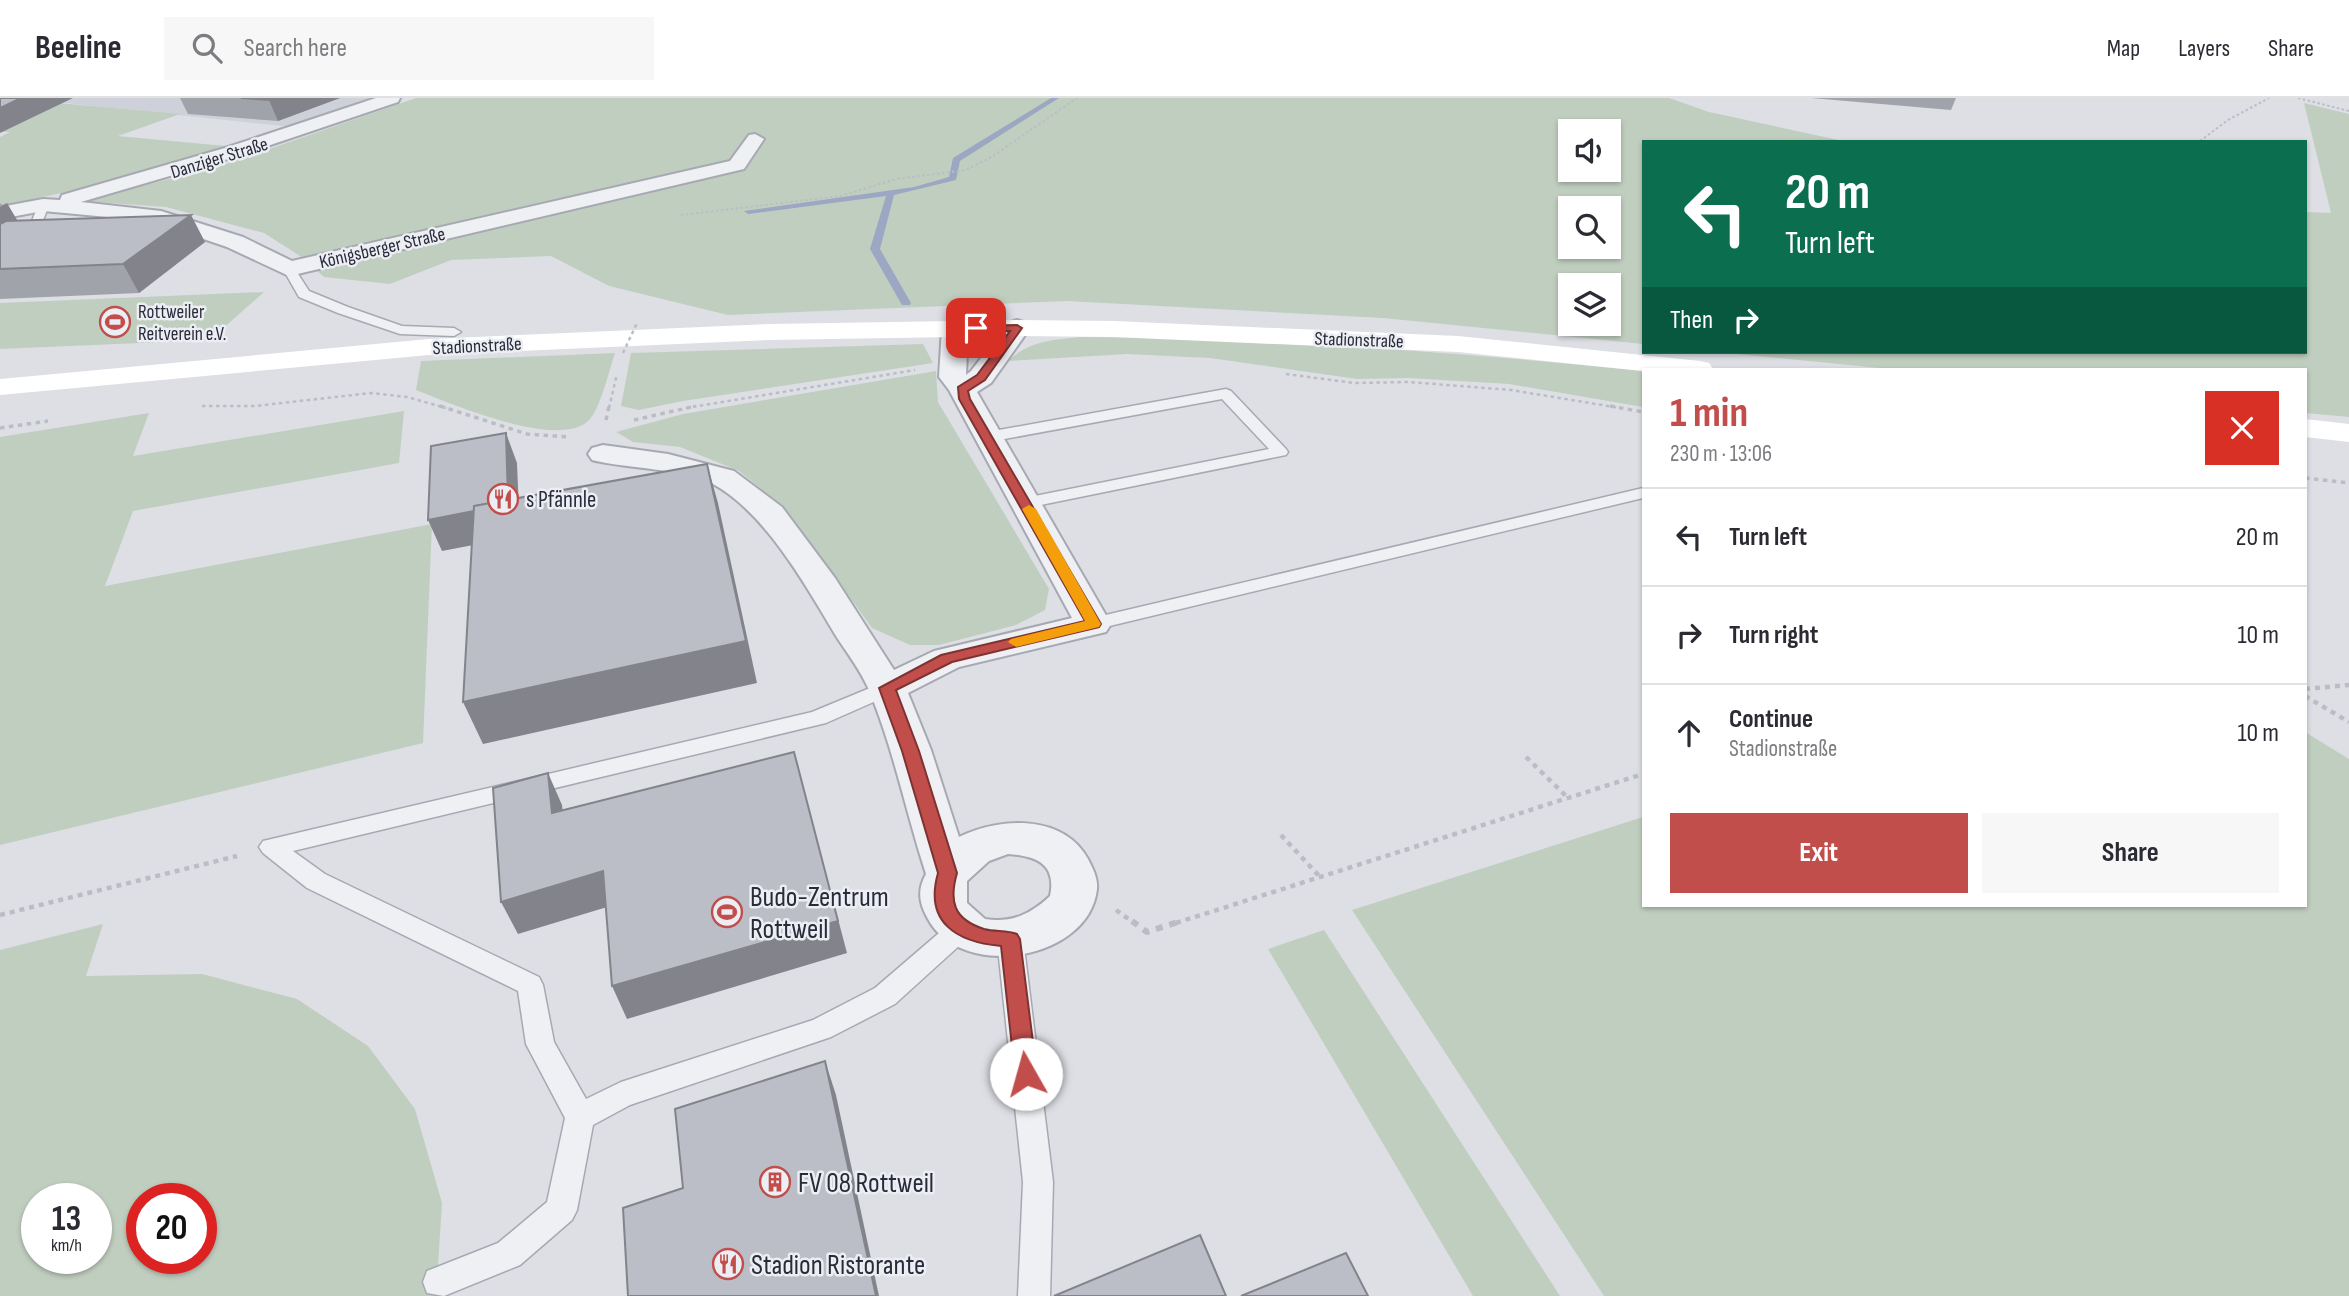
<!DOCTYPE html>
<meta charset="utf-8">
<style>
body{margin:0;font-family:"Sofia Sans Condensed",sans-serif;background:#f7f7f7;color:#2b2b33;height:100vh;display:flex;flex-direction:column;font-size:26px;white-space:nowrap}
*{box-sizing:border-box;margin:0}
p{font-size:23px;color:#7c7c81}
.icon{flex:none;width:38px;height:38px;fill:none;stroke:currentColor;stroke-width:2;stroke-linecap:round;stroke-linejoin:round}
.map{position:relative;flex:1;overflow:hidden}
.drawer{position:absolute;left:1642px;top:270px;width:665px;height:539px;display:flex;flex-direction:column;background:#fff;border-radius:0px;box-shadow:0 2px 5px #0004}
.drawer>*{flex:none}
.guide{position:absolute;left:1642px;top:42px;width:665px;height:214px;border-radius:0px;box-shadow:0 2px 5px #0004;background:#0b6e4f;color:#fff;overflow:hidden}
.controls{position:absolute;left:1558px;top:21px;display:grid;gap:14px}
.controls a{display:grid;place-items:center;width:63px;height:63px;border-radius:0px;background:#fff;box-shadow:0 2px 5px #0004;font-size:35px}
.speed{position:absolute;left:21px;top:1085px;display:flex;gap:14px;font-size:35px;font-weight:700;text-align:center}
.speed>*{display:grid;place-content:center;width:91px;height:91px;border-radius:50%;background:#fff;box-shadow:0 2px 5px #0004;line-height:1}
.speed small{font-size:18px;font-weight:400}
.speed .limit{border:10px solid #d22;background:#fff;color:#111}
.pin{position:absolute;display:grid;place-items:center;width:60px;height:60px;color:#fff;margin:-30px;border-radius:14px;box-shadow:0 4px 10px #0006}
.me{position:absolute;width:77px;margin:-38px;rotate:353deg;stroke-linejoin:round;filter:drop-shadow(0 0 5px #0008)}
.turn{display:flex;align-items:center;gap:24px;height:147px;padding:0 28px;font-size:32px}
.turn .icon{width:91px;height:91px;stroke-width:2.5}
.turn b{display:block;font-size:49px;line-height:60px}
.then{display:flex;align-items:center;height:66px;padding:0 28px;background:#0003;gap:14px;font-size:26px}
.round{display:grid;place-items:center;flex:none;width:74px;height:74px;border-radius:0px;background:#f7f7f7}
.overview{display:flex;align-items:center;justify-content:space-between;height:119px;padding:0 28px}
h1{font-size:42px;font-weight:700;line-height:52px;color:#c14e4b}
.action{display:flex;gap:14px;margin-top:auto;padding:14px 28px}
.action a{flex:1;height:80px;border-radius:0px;background:#c14e4b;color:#fff;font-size:28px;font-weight:700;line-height:80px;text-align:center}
.action a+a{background:#f7f7f7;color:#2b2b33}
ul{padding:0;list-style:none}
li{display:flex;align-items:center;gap:21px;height:98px;padding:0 28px;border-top:2px solid #e1e1e2}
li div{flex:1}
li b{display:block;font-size:26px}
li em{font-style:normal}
header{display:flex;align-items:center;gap:42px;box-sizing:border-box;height:98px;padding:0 35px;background:#fff;border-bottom:2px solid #e1e1e2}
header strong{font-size:33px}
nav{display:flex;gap:38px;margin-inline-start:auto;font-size:24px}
.search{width:490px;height:63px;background:#f7f7f7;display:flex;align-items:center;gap:18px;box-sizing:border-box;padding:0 24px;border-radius:0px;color:#7c7c81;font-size:26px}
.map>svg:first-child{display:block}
.built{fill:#cfd1da}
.green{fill:#c0cebf;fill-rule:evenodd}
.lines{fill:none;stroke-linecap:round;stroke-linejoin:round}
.stream{fill:#9ba7c3;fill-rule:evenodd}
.lane-casing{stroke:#a7a9b2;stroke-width:3}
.street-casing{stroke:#a7a9b2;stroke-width:4}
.path-far4{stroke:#bbbdc4;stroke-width:2;stroke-dasharray:2.5 2.5;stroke-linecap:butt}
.path-far3{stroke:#bbbdc4;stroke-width:2.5;stroke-dasharray:3.5 3.5;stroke-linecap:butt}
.path-far2{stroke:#bbbdc4;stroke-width:3.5;stroke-dasharray:4.5 4.5;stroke-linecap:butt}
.path-far1{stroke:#bbbdc4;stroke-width:4.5;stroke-dasharray:5 5;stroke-linecap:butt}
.path{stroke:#bbbdc4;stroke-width:6;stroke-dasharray:7 7;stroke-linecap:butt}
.lane{fill:#eff0f4;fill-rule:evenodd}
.street{fill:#eff0f4;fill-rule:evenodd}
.secondary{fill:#fff;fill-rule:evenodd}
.path-bridge{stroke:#bbbdc4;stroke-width:2.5;stroke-dasharray:3.5 3.5;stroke-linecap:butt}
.wall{fill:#a1a3ab}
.shaded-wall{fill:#83848b}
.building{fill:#bbbdc7;stroke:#83848b;stroke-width:2}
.route{fill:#c14e4b;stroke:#7d3331;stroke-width:2}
.slow{fill:#f59e0b}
.labels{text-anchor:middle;stroke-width:5;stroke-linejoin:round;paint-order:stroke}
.far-street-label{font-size:19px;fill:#282b3a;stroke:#eceef3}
.far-poi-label{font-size:19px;fill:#282b3a;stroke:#eceef3;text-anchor:start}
.poi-label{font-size:23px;fill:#282b3a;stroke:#eceef3;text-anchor:start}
.near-poi-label{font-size:28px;fill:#282b3a;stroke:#eceef3;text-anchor:start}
</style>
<header>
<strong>Beeline</strong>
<div class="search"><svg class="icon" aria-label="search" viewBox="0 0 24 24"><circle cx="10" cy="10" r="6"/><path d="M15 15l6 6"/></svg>Search here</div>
<nav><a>Map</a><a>Layers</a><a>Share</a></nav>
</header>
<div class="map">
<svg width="2349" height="1198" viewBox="0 0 2349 1198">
<rect width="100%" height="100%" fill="#dddfe5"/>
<path class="built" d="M18 0H384L300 30Z"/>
<g class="green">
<path d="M416 0H1669L1709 14 1848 44H1643V246L1383 220 1067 203 728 217 609 188 551 158 451 162 390 186 324 179 300 158 264 135 166 109 81 103 214 70ZM1570 33H1608V72H1570ZM1570 110H1608V149H1570ZM1570 187H1608V226H1570Z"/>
<path d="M25 2 180 16 118 38 236 49 71 93 0 108V39L10 34H0Z"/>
<path d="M2304 5 2349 16V319L2305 315V271H1890L1716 254H2305V114L2331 115Z"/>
<path d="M264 194 210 242 0 251V205Z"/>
<path d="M1080 239C1268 240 1456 254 1643 273V309L1509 286 1408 280 1357 281 1210 260 1127 256 1008 263C1029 243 1052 242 1080 239Z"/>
<path d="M923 246 933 265 683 303 639 312 621 308 631 255Z"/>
<path d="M615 255C609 273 601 308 590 321 562 354 450 305 416 292L421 263Z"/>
<path d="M936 273 938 304 1049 491 1045 512 1016 527 939 547H910L872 530 785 410 739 373 680 349 633 344 616 334 683 316Z"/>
<path d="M404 313 399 365 133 413 105 488 432 426 423 645 0 747V339L149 315 133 358Z"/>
<path d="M2305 634 2349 661V1198H1604L1352 812 1643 719V807H2305Z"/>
<path d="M103 826 86 878 202 876 297 901 368 948 415 1011 442 1105 436 1198H0V852ZM37 1101H96V1160H37ZM142 1101H201V1160H142Z"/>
<path d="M1324 832 1560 1198H1473L1268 851Z"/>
</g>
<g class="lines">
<path class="stream" d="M1051 0H1059L960 63 956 82 894 97 880 151 911 205 910 207H902L870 151 886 98 748 116 744 113 914 89 949 79 953 60Z"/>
<g class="lane-casing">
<g id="lane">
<path d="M39 105 49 107 37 138 0 160V151L28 133Z"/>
<path d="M289 167 293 168 309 193 348 209 402 228 454 230 461 234 454 238 400 236 338 215 299 199 283 171Z"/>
<path d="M1226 291 1231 293 1286 351 1288 354 1286 357 1026 410 1017 405 1020 401 1269 351 1222 301 988 344 980 339 988 334Z"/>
<path d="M1643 390V400L1093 532 1083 526 1093 520Z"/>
<path d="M887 583 894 585 897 590 894 595 826 625 293 753 325 776 539 879 543 887 554 944 586 1001 621 984 813 922 875 890 953 823 962 820 971 823 975 830 971 837 895 906 831 939 630 1007 593 1027 577 1112 572 1122 520 1167 444 1198 427 1195 423 1184 427 1173 498 1145 547 1104 565 1020 526 946 518 893 307 790 263 755 259 749 263 743 812 614Z"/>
<path d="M1010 831 1019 834 1023 841 1053 1084 1050 1198H1018L1023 1084 997 841 1001 834Z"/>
</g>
</g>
<g class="street-casing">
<g id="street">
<path d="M376 0H400L398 4 238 58 81 104 161 113 243 139 292 163 730 63 749 37 755 36 764 41 744 71 289 178 227 149 151 123 43 113 0 121V109L43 101 60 102 62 97 225 50Z"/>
<path d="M1017 222 1026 225 1030 230 991 285 977 294 1111 526 1106 534 959 569 908 595 931 652 959 739C1000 719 1063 716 1088 761 1093 771 1098 780 1097 791 1089 863 961 883 928 821 919 805 917 792 926 776 906 715 894 652 869 592 861 573 847 555 836 538 806 488 765 414 713 386 683 370 627 371 592 362L588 356 592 350 603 347 668 356 734 373 782 409 835 480 894 572 934 553 1072 520 949 292 939 279 942 231 946 226 955 223 964 226 968 231 966 277 971 273 1008 225ZM1008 756C1035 758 1057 765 1050 798 1031 816 1012 825 985 821L967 805V783L989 763Z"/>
</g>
</g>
<g class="path-far4">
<path d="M2298 0 2349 13"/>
<path d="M2200 43 2228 22 2269 0"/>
<path d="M681 117 841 98 896 81 966 72 993 58 1077 0"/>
</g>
<g class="path-far3">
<path d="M1286 276 1354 285 1409 284 1511 292 1620 310"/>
<path d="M202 308H255L371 295 407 299 446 310"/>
<path d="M609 310 617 276"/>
<path d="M686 310 915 272"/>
</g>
<g class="path-far2">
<path d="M440 308 527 336 568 339"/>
<path d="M1610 308 1643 314"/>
<path d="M606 322 609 308"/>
<path d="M634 322 696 308"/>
<path d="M0 330 48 323"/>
<path d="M2305 380 2349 385"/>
</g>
<g class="path-far1">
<path d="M2305 591 2349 587"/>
<path d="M2305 598 2349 624"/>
<path d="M1526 659 1568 700"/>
<path d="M1281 737 1320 779"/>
<path d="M1116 812 1134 825"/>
<path d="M0 817 237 758"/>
<path d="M1176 825 1643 676"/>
</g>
<path class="path" d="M1132 823 1147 834 1181 823"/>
<use href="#lane" class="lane"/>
<use href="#street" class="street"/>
<g class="secondary">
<path d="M1017 222 1114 223 1458 238 1700 263 1709 265 1713 271 1643 273 1458 254 1114 239 1017 238 768 242 429 257 0 297V281L429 241 768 226Z"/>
<path d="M2305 321 2349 326V344L2305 339Z"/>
</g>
<path class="path-bridge" d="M623 255 637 225"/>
</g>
<g class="wall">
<path d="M180 0H340L278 23 188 16Z"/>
<path d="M1811 0H1956L1951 12Z"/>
<path d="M0 105 17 122 205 144 139 195 0 201Z"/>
</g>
<g class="shaded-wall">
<path d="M21 0H73L0 35V10Z"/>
<path d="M275 0H340L278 23 269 2Z"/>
<path d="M7 105 23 132 0 145V109Z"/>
<path d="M191 117 205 144 139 195 123 166Z"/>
<path d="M506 335 517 365 520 438 442 453 428 422Z"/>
<path d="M707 366 718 405 757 585 483 646 463 604Z"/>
<path d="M794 654 847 855 627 921 612 888Z"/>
<path d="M548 675 562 707 567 747 552 715Z"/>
<path d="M603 773 617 806 518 836 501 804Z"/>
<path d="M825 963 836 997 879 1198H876Z"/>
</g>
<g class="building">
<path d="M0 0H21L0 10Z"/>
<path d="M241 0H275L269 2Z"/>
<path d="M191 117 123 166 0 171V126L6 123Z"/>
<path d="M506 335 508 402 474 408V413L428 422 431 348Z"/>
<path d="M707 366 746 543 463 604 474 408Z"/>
<path d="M794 654 838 823 612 888 603 773 501 804 493 690 548 675 552 715Z"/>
<path d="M825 963 876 1198H628L623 1110 683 1090 675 1011Z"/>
<path d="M1200 1137 1226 1198H1054Z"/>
<path d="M1346 1155 1368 1198H1241Z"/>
</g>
<path class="route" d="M972 228 1017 227 1022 230 985 282 968 293 970 301 1101 526 1099 529 952 564 896 592 919 653 957 775C949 803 953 821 984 831 995 834 1007 832 1017 836L1020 841 1037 976 1033 983 1026 985 1018 983 1015 976 1001 848C956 844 924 824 938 775L902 653 879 590 941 557 1085 523 959 301 958 289 977 277 1010 233 976 234 972 233Z"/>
<path class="slow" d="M1029 407 1036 411 1101 526 1099 529 1016 549 1008 544 1011 541 1085 523 1022 411Z"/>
<defs>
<g id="stadium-ring" transform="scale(1.575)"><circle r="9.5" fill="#eceef3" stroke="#c14e4b" stroke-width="1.5"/><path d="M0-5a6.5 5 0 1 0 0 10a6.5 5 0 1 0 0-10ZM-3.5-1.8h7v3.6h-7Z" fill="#c14e4b"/></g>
<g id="restaurant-ring" transform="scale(1.575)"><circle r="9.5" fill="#eceef3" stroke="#c14e4b" stroke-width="1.5"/><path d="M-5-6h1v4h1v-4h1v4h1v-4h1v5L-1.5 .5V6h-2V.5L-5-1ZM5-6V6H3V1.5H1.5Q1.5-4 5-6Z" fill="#c14e4b"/></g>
<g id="building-ring" transform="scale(1.575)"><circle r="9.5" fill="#eceef3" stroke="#c14e4b" stroke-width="1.5"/><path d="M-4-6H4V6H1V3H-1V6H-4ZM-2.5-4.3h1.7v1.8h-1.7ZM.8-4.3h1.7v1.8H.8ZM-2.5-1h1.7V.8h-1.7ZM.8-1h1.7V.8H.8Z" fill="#c14e4b"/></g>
</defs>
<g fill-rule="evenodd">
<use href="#stadium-ring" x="115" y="224"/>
<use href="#restaurant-ring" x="503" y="401"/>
<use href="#stadium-ring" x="727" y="814"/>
<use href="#building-ring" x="775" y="1084"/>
<use href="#restaurant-ring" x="728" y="1166"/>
</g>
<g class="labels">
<g class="far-street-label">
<text transform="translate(219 59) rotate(-17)" y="7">Danziger Straße</text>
<text transform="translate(382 149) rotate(-13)" y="7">Königsberger Straße</text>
<text transform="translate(1359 241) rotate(2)" y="7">Stadionstraße</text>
<text transform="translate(477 247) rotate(-3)" y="7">Stadionstraße</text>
</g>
<g class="far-poi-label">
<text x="138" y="220">Rottweiler<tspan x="138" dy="22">Reitverein e.V.</tspan></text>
</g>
<g class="poi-label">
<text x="526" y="409">s Pfännle</text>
</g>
<g class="near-poi-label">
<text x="750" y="808">Budo-Zentrum<tspan x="750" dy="32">Rottweil</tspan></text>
<text x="798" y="1094">FV 08 Rottweil</text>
<text x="751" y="1176">Stadion Ristorante</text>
</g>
</g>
</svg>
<div class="controls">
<a><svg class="icon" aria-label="sound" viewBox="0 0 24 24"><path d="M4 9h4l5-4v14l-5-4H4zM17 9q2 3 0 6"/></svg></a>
<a><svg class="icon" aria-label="search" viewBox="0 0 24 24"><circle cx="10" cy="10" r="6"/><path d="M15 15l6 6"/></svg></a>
<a><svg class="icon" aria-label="layers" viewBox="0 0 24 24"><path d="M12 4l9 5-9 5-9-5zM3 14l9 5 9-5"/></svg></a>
</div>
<div class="speed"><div>13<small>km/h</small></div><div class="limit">20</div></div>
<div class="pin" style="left:976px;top:230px;background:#d93025"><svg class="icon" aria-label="arrive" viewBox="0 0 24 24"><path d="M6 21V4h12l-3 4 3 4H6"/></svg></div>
<svg class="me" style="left:1026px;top:976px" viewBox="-20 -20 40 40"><circle r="19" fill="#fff"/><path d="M0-13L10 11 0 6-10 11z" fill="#c14e4b"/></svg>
<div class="guide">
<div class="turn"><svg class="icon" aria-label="left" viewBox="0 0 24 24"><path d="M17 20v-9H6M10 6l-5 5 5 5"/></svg><div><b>20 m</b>Turn left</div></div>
<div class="then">Then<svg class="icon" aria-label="right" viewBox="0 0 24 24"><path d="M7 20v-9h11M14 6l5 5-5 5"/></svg></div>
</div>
<section class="drawer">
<div class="overview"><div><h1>1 min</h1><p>230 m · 13:06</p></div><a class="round" style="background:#d93025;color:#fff"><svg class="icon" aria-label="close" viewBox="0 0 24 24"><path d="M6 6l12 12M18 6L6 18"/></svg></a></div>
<ul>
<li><svg class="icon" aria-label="left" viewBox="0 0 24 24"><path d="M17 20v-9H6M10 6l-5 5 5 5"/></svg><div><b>Turn left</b></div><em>20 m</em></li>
<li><svg class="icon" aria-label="right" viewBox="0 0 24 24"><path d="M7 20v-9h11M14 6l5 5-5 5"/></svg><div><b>Turn right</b></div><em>10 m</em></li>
<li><svg class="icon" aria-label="ahead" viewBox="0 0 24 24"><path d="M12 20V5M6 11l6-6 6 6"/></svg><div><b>Continue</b><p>Stadionstraße</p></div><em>10 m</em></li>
</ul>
<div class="action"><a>Exit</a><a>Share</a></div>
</section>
</div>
